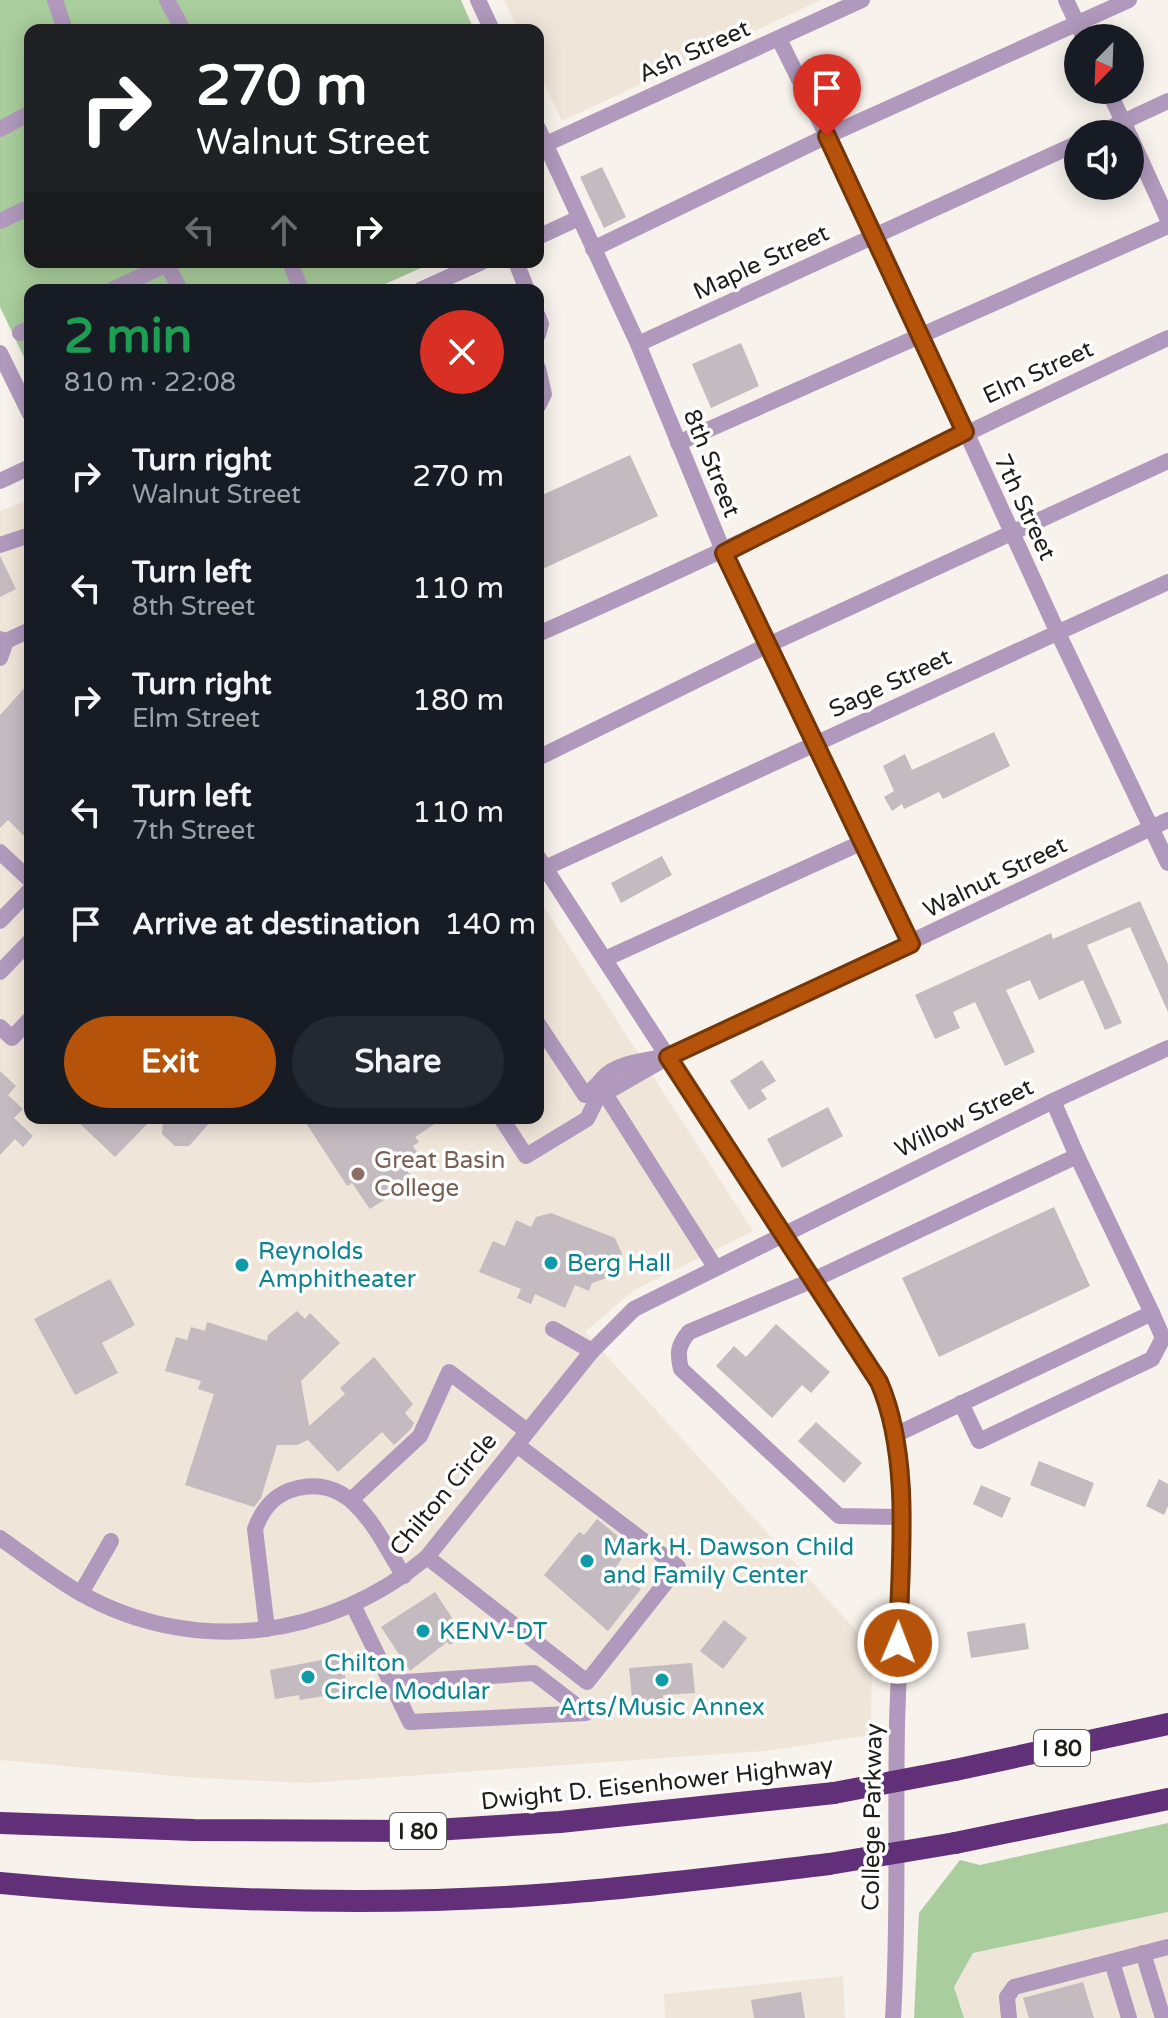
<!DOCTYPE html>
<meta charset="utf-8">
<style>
body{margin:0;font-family:"Varela Round",sans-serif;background:#242831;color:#f1f3f6;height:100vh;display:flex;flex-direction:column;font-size:30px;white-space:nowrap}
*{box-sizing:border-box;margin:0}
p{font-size:26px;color:#9ea1a6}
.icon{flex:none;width:44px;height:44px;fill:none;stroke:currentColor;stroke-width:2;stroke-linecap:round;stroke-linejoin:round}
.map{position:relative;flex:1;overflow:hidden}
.details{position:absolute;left:24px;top:284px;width:520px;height:840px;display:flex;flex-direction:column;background:#171b24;border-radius:16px;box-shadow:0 4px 20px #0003}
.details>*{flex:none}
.banner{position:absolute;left:24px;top:24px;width:520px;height:244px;border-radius:16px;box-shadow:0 4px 20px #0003;background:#202124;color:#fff;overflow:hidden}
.needle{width:52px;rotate:203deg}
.controls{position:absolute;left:1064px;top:24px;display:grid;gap:16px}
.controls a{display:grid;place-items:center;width:80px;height:80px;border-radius:50%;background:#171b24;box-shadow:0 4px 20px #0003;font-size:40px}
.pin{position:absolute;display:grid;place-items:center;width:68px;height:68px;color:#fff;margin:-82px -34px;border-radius:50% 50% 50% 0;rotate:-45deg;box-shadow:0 0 8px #0007}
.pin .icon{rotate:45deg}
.me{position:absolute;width:88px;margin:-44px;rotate:1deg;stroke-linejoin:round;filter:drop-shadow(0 0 6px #0008)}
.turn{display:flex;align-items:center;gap:28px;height:168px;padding:0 40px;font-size:36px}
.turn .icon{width:104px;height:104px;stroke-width:2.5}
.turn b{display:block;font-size:56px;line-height:68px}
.lanes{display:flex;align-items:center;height:76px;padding:0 40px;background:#0003;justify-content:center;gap:40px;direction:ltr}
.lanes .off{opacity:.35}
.round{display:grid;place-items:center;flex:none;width:84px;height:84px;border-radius:42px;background:#242831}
.headline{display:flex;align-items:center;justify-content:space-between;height:136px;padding:0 40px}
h1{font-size:48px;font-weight:700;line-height:60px;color:#1e9e55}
.action{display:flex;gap:16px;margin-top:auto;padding:16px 40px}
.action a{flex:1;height:92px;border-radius:48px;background:#b45309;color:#fff;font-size:32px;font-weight:700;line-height:92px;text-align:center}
.action a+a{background:#242831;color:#f1f3f6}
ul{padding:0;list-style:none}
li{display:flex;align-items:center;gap:24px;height:112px;padding:0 40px}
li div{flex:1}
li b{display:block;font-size:30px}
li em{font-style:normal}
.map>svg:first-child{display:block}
.built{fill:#f0e5d9}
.green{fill:#a9cd9c}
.building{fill:#c3bbbf}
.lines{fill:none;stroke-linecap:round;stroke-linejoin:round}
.minor{stroke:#b099bc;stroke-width:16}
.highway{stroke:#613078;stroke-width:22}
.highway-bridge{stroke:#613078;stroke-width:22}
.route-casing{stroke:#753606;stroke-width:20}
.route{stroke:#b45309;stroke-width:14}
.education-dot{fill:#8d6e63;stroke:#fff;stroke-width:3}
.culture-dot{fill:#0f9aa8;stroke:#fff;stroke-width:3}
.labels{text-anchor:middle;stroke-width:7;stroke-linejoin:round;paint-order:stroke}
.shield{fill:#fff;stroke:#62615f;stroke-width:2}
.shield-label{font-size:22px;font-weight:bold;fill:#1f1d1a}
.street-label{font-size:24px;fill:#1f1d1a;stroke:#fff}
.education-label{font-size:24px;fill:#785e54;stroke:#fff;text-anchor:start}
.culture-label{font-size:24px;fill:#0d838f;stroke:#fff;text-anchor:start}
</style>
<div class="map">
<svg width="1168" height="2018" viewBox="0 0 1168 2018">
<rect width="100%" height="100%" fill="#f8f2ec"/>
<g class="built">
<path d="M504 0H821L562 121 538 71V30H519Z"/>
<path d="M30 499V1118H538V898L753 1231 634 1290 585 1332 872 1648 871 1735 765 1751 308 1783 197 1778 0 1760V511Z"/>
<path d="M1168 1912V2018H964L954 1987 973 1953Z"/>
<path d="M843 1976 845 2018H665L664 1994Z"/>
</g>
<g class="green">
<path d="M0 0H461L474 30H30V262H434L372 290H30V370L0 307Z"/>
<path d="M1168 1823V1912L973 1953 954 1987 964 2018H914L919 1913 960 1860 980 1865Z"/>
</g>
<g class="building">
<path d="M602 167 626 217 604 228 580 177Z"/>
<path d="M741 343 759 386 711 408 692 364Z"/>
<path d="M630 455 658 516 538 571V497Z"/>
<path d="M0 556 16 589 0 597Z"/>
<path d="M30 682V842L8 820 0 828V715Z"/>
<path d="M994 732 1010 766 943 799 939 792 904 809 902 804 892 811 884 797 894 791 883 766 905 754 912 770Z"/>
<path d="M662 856 672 875 621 903 611 883Z"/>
<path d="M1140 901 1168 964V1012L1130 927 1087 945 1122 1023 1105 1030 1083 980 1039 1000 1030 980 1006 990 1035 1052 1005 1066 975 1002 953 1012 960 1028 935 1039 915 995 1051 933 1053 939Z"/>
<path d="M762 1060 776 1081 761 1090 767 1099 749 1110 730 1081Z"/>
<path d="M0 1071 16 1086 8 1095 23 1109 14 1118 33 1136 23 1147 15 1139 0 1155Z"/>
<path d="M828 1107 843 1136 782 1168 767 1139Z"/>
<path d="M74 1118H153L115 1157Z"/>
<path d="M163 1118H214L189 1146H175L162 1134Z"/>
<path d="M314 1118H444L415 1137 419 1142 413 1146 421 1158 405 1167 414 1181 370 1209 352 1183 347 1186 306 1123Z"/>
<path d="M1054 1207 1090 1286 939 1357 902 1278Z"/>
<path d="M551 1213 615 1238 622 1254 612 1276 592 1283 589 1291 575 1285 565 1308 535 1294 531 1304 517 1298 521 1289 479 1272 493 1241 505 1246 516 1220 531 1227 536 1217Z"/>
<path d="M110 1279 135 1325 102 1343 118 1373 75 1395 34 1319Z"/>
<path d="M297 1311 305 1319 310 1313 340 1343 301 1381 309 1426 345 1394 340 1388 374 1357 413 1404 405 1413 414 1423 411 1429 394 1445 382 1432 338 1472 308 1440 297 1445H277L261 1498 254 1507 185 1485 214 1394 198 1389 201 1381 165 1371 176 1337 187 1340 191 1327 205 1331 207 1322 267 1341 268 1335Z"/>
<path d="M776 1324 830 1372 811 1393 802 1385 772 1418 716 1366 734 1346 746 1357Z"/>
<path d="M816 1422 862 1463 844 1483 798 1441Z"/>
<path d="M1039 1461 1094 1483 1085 1507 1030 1485Z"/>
<path d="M1159 1479 1168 1484V1506L1164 1515 1146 1506Z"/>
<path d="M981 1485 1011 1498 1002 1518 973 1504Z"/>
<path d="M597 1519 631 1547 615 1568 641 1589 608 1631 544 1575 579 1532 584 1535Z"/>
<path d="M435 1592 464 1636 450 1645 447 1642 410 1671 381 1627Z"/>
<path d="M724 1620 747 1638 723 1669 700 1651Z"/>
<path d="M1025 1623 1029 1649 971 1658 967 1632Z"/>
<path d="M342 1656 348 1692 300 1700 299 1695 275 1699 270 1670Z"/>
<path d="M692 1663 695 1693 663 1695 665 1711 633 1709 629 1668Z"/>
<path d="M1083 1982 1094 2018H1029L1023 1998Z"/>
<path d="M801 1992 805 2018H754L751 2000Z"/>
</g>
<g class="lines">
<g class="minor">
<path d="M55 0 65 30"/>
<path d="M167 0 183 30"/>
<path d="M478 0 492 30"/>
<path d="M1066 0 1084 38"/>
<path d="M779 39 876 235 1057 631 1168 863"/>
<path d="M1108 90 1128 132"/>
<path d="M538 128 638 344 724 553 911 944"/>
<path d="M0 129 30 113"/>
<path d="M1097 134 1168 101"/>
<path d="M1130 136 1168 220"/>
<path d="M546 144 862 0"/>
<path d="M0 221 30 207"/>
<path d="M538 237 579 218"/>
<path d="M593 249 827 136 1129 0"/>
<path d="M166 262 180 290"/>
<path d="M290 262 301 290"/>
<path d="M516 262 527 290"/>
<path d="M112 290 167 264"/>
<path d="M420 290 482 262"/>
<path d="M538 316 541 324 538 335"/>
<path d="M20 333 30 328"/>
<path d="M638 344 1078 143"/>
<path d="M0 353 30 414"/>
<path d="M538 368 544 394 538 406"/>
<path d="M678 443 1168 226"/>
<path d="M0 481 30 467"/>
<path d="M0 545 30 535"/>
<path d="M538 634C751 541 957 436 1168 338"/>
<path d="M0 639 6 641 30 630"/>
<path d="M0 658 6 641"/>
<path d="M538 758 768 645 1168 461"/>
<path d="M0 852 30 880"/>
<path d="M538 857 879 1382C916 1466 899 1631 897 1726 895 1823 899 1921 893 2018"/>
<path d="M545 868 1168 582"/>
<path d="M0 921 30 890"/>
<path d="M607 958 863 842"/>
<path d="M0 972 30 941"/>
<path d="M538 1024 585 1095C594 1089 597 1085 603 1078 616 1064 641 1061 658 1058"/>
<path d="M0 1027 12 1038 30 1019"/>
<path d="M600 1086 614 1088 668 1057 1168 820"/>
<path d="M600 1086 715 1267"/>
<path d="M1053 1101 1077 1156"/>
<path d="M501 1118 526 1156 587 1119 602 1089"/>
<path d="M553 1329 592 1351"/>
<path d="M961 1403 979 1441 1152 1359 1163 1338 1152 1313"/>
<path d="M895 1435 1152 1313 1077 1156 813 1280 689 1332C678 1345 677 1353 681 1369L839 1516 899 1517"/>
<path d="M352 1499 420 1436 449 1372 527 1431"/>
<path d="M0 1538C26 1556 52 1577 80 1593 193 1657 330 1639 427 1557L592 1351 634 1309 1053 1101 1168 1048"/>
<path d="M427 1557 587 1682 678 1567 517 1445"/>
<path d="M81 1593 111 1541"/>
<path d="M353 1605 410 1722 586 1713 534 1673 391 1683"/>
<path d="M267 1629 255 1529C263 1508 275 1493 298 1488 355 1475 378 1536 404 1576"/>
<path d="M1143 1953 1163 2018"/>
<path d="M1112 1962 1129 2018"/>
<path d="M1009 2018 1007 1997 1014 1987 1168 1947"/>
</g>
<g class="highway">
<path d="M955 1770 1168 1724"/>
<path d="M0 1823 194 1830 419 1831 560 1822 834 1793"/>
<path d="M955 1843 1168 1799"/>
<path d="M0 1883C182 1900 369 1908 551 1894 644 1887 737 1875 829 1864"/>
</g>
<g class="highway-bridge">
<path d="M834 1793 955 1770"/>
<path d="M829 1864 955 1843"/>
</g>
</g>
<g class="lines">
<g class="route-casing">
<path id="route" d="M827 136 965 432 724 553 911 944 668 1057 879 1382C912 1458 900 1561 898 1643"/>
</g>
<use href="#route" class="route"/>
</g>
<circle class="education-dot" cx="358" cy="1174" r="8"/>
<g class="culture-dot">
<circle cx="551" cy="1263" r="8"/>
<circle cx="242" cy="1265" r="8"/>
<circle cx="587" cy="1561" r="8"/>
<circle cx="423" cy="1631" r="8"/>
<circle cx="308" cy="1677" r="8"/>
<circle cx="662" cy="1680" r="8"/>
</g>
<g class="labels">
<g class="shield">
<rect x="1034" y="1730" width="56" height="36" rx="6"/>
<rect x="390" y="1813" width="56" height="36" rx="6"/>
</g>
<g class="shield-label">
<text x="1062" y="1756">I 80</text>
<text x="418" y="1839">I 80</text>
</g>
<g class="street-label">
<text transform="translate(694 51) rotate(-24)" y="8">Ash Street</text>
<text transform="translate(761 262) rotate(-25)" y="8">Maple Street</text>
<text transform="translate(1038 372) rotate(-25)" y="8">Elm Street</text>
<text transform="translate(712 463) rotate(68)" y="8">8th Street</text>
<text transform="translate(1025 507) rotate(65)" y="8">7th Street</text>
<text transform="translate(890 683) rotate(-25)" y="8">Sage Street</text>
<text transform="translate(995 877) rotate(-26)" y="8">Walnut Street</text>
<text transform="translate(964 1118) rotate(-26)" y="8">Willow Street</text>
<text transform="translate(443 1494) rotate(-50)" y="8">Chilton Circle</text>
<text transform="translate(657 1783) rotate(-6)" y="8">Dwight D. Eisenhower Highway</text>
<text transform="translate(872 1817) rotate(-89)" y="8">College Parkway</text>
</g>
<g class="education-label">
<text x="374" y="1168">Great Basin<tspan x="374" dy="28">College</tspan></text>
</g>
<g class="culture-label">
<text x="258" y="1259">Reynolds<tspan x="258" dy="28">Amphitheater</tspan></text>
<text x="567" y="1271">Berg Hall</text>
<text x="603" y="1555">Mark H. Dawson Child<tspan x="603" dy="28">and Family Center</tspan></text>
<text x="439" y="1639">KENV-DT</text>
<text x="324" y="1671">Chilton<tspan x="324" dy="28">Circle Modular</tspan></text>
<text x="662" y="1715" text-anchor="middle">Arts/Music Annex</text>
</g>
</g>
</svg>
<div class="controls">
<a><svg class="needle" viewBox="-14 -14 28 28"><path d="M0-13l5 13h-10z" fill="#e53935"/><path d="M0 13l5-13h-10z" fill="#9ea1a6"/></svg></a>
<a><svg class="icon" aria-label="sound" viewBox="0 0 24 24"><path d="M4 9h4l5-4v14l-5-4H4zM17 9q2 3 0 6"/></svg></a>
</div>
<div class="pin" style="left:827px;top:136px;background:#d93025"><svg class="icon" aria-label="arrive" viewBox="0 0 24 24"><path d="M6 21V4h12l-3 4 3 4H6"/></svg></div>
<svg class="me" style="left:898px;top:1643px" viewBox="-20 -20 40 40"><circle r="17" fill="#b45309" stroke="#fff" stroke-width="3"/><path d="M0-11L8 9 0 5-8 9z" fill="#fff"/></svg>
<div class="banner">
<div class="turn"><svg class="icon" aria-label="right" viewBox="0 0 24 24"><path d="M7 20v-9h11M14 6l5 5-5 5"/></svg><div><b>270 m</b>Walnut Street</div></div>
<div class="lanes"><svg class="icon off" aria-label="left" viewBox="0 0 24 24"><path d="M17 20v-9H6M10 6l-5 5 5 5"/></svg><svg class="icon off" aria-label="ahead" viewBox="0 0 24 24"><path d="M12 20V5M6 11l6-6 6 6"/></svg><svg class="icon" aria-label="right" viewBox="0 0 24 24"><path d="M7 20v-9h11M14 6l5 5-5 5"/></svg></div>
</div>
<section class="details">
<div class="headline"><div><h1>2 min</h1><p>810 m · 22:08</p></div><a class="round" style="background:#d93025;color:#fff"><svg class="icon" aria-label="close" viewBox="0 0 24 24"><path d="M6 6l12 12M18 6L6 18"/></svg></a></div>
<ul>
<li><svg class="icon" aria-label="right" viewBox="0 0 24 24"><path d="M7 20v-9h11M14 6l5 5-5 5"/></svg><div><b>Turn right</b><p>Walnut Street</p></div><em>270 m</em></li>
<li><svg class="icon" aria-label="left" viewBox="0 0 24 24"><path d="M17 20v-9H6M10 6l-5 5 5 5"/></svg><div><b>Turn left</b><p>8th Street</p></div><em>110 m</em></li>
<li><svg class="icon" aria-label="right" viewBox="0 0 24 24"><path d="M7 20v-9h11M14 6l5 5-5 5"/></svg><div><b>Turn right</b><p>Elm Street</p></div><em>180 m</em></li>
<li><svg class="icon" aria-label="left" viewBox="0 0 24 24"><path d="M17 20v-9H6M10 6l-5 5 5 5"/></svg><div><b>Turn left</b><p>7th Street</p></div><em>110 m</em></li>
<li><svg class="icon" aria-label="arrive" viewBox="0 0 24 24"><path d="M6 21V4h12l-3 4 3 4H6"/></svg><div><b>Arrive at destination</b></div><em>140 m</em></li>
</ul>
<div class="action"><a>Exit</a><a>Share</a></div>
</section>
</div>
